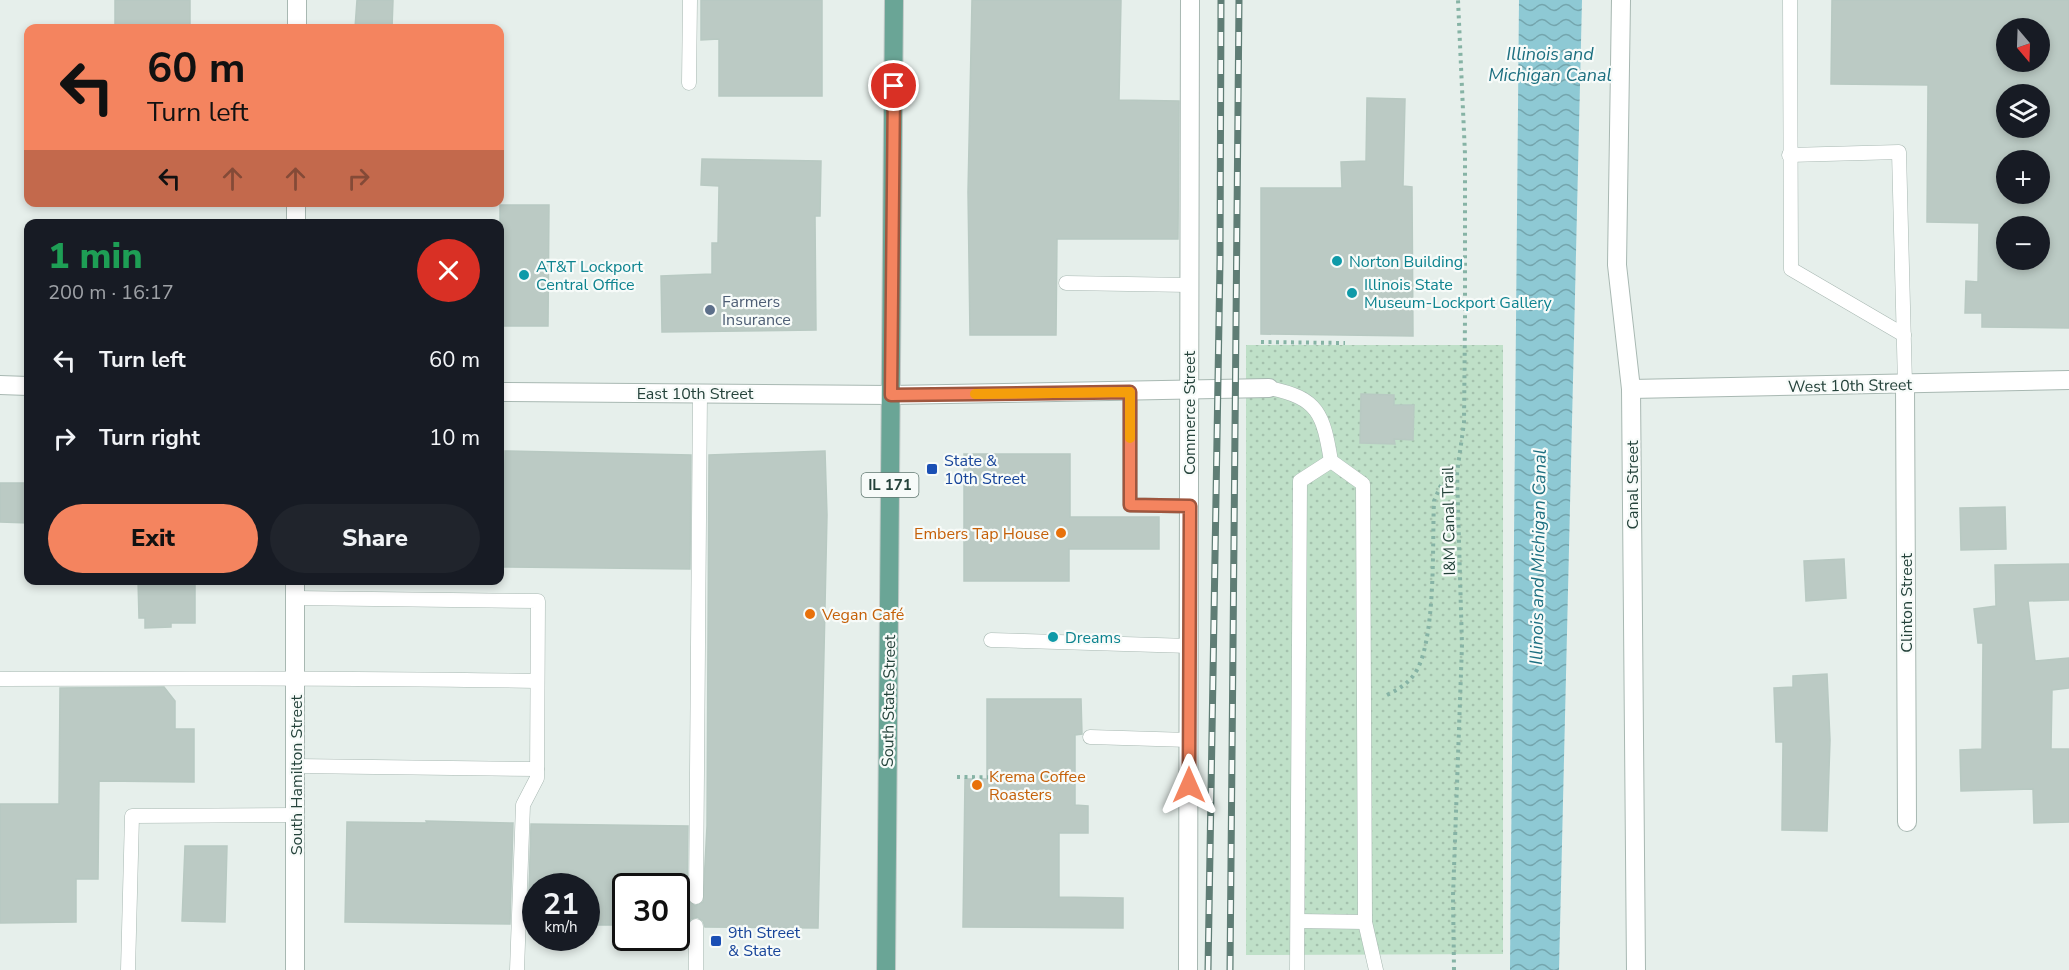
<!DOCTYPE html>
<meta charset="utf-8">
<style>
body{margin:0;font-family:"Nunito Sans",sans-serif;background:#20242c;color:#f1f3f6;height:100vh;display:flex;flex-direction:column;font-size:22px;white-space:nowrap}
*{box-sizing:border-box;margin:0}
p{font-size:20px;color:#9ea1a6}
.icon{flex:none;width:33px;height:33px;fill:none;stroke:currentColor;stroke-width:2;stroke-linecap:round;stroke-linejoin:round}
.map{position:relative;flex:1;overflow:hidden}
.side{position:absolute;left:24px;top:219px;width:480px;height:366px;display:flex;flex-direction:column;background:#171b24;border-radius:12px;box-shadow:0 3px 9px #0003}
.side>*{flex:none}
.guide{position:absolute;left:24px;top:24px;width:480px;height:183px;border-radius:12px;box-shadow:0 3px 9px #0003;background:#f4845f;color:#111;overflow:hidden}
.needle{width:39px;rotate:161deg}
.tools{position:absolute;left:1996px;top:18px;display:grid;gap:12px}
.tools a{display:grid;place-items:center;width:54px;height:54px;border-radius:50%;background:#171b24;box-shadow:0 3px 9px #0003;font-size:30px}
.speed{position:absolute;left:522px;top:873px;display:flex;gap:12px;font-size:30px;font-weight:700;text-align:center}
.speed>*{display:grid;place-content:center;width:78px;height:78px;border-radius:50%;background:#171b24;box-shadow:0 3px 9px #0003;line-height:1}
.speed small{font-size:15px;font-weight:400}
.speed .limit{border:3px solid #111;border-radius:9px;background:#fff;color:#111}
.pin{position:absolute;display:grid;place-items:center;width:51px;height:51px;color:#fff;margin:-26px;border:3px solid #fff;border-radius:50%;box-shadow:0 2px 6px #0007}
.me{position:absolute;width:66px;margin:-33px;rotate:0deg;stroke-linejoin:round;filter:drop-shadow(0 0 4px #0008)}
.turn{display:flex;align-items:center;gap:21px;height:126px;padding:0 24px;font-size:27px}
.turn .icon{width:78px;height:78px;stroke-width:2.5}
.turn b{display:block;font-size:42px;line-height:51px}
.lanes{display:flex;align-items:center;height:57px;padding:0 24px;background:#0003;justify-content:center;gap:30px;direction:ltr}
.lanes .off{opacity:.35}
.round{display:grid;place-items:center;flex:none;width:63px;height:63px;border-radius:32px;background:#20242c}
.summary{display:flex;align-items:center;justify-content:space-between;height:102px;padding:0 24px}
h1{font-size:36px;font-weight:800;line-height:45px;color:#1e9e55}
.action{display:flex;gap:12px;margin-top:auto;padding:12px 24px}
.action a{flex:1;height:69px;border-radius:36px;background:#f4845f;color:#111;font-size:24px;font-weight:800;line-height:69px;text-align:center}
.action a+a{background:#20242c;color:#f1f3f6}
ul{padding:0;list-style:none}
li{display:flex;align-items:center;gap:18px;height:78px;padding:0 24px}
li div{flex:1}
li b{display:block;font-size:22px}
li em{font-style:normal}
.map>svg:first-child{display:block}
.grass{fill:url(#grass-dots)}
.water{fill:url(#water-waves)}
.building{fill:#bbcac4;stroke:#b8c9c2;stroke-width:1.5;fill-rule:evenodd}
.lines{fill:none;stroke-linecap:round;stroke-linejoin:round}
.lane-casing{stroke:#a8b8b2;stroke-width:15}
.street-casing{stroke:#a8b8b2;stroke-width:20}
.primary-casing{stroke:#c2cac8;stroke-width:20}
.path{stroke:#86b3a5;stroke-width:4;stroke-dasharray:3 4.5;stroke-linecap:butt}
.lane{stroke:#fff;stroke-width:14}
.street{stroke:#fff;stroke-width:18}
.primary{stroke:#6aa596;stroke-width:18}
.rail-casing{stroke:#5f7d75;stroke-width:7}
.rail{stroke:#f7fbf9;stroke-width:4.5;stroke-dasharray:14;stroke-linecap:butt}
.route-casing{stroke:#9f563e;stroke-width:15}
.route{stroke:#f4845f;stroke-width:10}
.slow{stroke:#f59e0b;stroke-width:10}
.culture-dot{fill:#0f9aa8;stroke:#f7fbf9;stroke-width:2}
.service-dot{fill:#5c6f8a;stroke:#f7fbf9;stroke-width:2}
.transit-dot{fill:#1a4fb4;stroke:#f7fbf9;stroke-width:2}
.food-dot{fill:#e8710a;stroke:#f7fbf9;stroke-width:2}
.labels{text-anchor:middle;stroke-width:4.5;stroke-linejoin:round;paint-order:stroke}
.shield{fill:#f7fbf9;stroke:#637a73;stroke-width:1.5}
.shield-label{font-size:15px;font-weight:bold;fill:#24423a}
.culture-label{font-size:16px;fill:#0d838f;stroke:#f7fbf9;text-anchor:start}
.service-label{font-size:16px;fill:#4e5e75;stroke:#f7fbf9;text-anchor:start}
.street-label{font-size:16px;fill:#24423a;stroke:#f7fbf9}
.transit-label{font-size:16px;fill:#164399;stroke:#f7fbf9;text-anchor:start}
.food-label{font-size:16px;fill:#c56008;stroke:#f7fbf9;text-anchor:start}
.water-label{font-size:18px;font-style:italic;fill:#1c6f80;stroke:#f7fbf9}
</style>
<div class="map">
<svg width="2069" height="970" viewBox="0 0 2069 970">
<defs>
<pattern id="grass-dots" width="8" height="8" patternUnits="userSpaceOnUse" patternTransform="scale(1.5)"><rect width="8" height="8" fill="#bfe0c8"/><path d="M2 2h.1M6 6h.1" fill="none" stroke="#a4c1ad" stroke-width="1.8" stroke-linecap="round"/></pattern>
<pattern id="water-waves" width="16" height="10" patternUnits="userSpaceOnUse" patternTransform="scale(1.5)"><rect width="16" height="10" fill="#8ec9d4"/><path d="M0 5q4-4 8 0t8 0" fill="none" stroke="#74a5ad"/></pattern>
</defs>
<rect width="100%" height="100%" fill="#e6efeb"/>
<path class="grass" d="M1246 345H1503V954L1246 955Z"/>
<path class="water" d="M1519 0H1582L1559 970H1510Z"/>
<g class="building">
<rect x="115" y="0" width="75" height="28"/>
<path d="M357 0H393L392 28H355Z"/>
<path d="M701 0H822V96H719V39L701 40Z"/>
<path d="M972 0H1121L1119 100 1179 101 1178 239H1057L1056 335H970L968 192Z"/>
<path d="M1832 0H2069V328L1982 327V313H1965L1966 281 1978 282 1979 223 1927 222 1928 85 1831 84ZM2007 28H2040V62H2007ZM2007 94H2040V128H2007ZM2007 160H2040V194H2007ZM2007 226H2040V260H2007Z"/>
<path d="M1367 98 1405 99 1403 186 1412 187 1413 336 1261 334V188H1342L1341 162 1366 161Z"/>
<path d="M702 159 821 161 820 216H815L816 330 662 332 661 276 712 274V243H718L719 186 701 185Z"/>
<path d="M500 205H549L548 326H500Z"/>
<path d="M1361 394 1394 395V405H1414L1413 440 1394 439 1395 444 1360 443Z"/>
<path d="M505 451 691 455 690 569 503 567Z"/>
<path d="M825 451 827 515 818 928 705 927 703 921 697 917 691 919 687 926H676V886H626V925H586V886H536V924H528L531 824 688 826 687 898 695 906 703 902 707 826 709 455Z"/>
<path d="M964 454H1070V517H1159V549H1069V581H964Z"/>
<path d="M0 483H28V523L0 522Z"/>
<path d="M2005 507 2006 549 1961 550 1960 508Z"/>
<path d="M1844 559 1846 598 1806 601 1804 561Z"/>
<path d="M2069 564V600L2028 601 2035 661 2069 658V688L2052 690 2051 749H2069V822L2034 823 2033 789 1961 791 1960 750 1982 749 1983 643H1978L1974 609 1996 606 1995 565Z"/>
<path d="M138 580H195V623H171V627L145 628V618H139Z"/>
<path d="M1827 674 1830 740 1827 831 1782 830 1783 742H1776L1774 688 1793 687V676Z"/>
<path d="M164 687 175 701V729H194V782L99 781 98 879H76V922L0 923V804H59L60 688Z"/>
<path d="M987 699H1081L1082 734 1075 735V805L1088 806V833H1059V897L1123 898V928L963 927 965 779H987Z"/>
<path d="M426 821 513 823 510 924 345 922 347 822 427 823Z"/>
<path d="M185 846H227L225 922 182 921Z"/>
</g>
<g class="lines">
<g class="lane-casing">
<g id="lane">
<path d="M1790 0 1791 269 1904 335"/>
<path d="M689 83 690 0"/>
<path d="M1789 155 1899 152 1905 384"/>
<path d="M1066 283 1189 285"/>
<path d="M1269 388C1319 398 1323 414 1331 461L1363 484 1365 922 1376 970"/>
<path d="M1130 392V505L1190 506"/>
<path d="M295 598 538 601 537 778 523 805 517 970"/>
<path d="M991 640 1190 646"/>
<path d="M0 679C179 678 358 678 537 681"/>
<path d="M1090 737 1189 740"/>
<path d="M296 766 537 769"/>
<path d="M696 897 700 393"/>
<path d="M1299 921 1365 922"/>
<path d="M128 970 132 816 296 815"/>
<path d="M696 970V926"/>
<path d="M1297 970 1300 481 1331 461"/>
</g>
</g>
<g class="street-casing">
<g id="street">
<path d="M1621 0 1617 265 1631 389 1636 970"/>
<path d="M297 28V0"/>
<path d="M296 224V202"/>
<path d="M1905 384 1907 822"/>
<path d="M0 385 28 386"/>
<path d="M1631 389 2069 380"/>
<path d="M500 392 891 395 1269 388"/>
<path d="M295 970V580"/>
<path d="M1188 970 1190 0"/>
</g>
</g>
<g class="primary-casing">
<path id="primary" d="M886 970 894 0"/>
</g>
<g class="path">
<path d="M1261 342 1345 343"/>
<path d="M1387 695C1397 690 1406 685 1413 676 1437 646 1432 541 1434 501L1441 485 1456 474"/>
<path d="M957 777 1083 778"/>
<path d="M1454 970 1453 896 1462 645 1457 473 1464 423 1465 319V154L1458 0"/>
</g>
<use href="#lane" class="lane"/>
<use href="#street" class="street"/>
<use href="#primary" class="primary"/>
<g class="rail-casing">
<g id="rail">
<path d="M1208 970 1220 261 1221 0"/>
<path d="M1230 970 1239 0"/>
</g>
</g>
<use href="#rail" class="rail"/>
</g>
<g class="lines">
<g class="route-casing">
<path id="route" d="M894 86 891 395 1130 392V505L1190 506 1189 785"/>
</g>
<use href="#route" class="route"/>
<path class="slow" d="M975 394 1130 392V438"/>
</g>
<g class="culture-dot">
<circle cx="1337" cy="261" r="6"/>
<circle cx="524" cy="275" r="6"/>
<circle cx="1352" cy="293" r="6"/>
<circle cx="1053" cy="637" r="6"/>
</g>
<circle class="service-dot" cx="710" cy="310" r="6"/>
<g class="transit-dot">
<rect x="926" y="463" width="12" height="12" rx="3"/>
<rect x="710" y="935" width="12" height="12" rx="3"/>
</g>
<g class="food-dot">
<circle cx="1061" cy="533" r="6"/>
<circle cx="810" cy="614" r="6"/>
<circle cx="977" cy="785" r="6"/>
</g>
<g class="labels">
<rect class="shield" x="861.5" y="473" width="57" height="24" rx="4.5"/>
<g class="shield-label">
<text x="890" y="490">IL 171</text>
</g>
<g class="culture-label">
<text x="1349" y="267">Norton Building</text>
<text x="536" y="272">AT&amp;T Lockport<tspan x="536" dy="18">Central Office</tspan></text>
<text x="1364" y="290">Illinois State<tspan x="1364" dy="18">Museum-Lockport Gallery</tspan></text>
<text x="1065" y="643">Dreams</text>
</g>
<g class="service-label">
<text x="722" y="307">Farmers<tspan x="722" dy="18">Insurance</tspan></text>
</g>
<g class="street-label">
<text transform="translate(1850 385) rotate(-1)" y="6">West 10th Street</text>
<text x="695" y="399">East 10th Street</text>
<text transform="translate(1189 413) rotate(-90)" y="6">Commerce Street</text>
<text transform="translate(1632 485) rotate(-90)" y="6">Canal Street</text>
<text transform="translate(1448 521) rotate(-91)" y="6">I&amp;M Canal Trail</text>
<text transform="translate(1906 603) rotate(-90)" y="6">Clinton Street</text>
<text transform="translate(888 701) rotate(-89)" y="6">South State Street</text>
<text transform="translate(296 775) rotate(-90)" y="6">South Hamilton Street</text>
</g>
<g class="transit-label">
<text x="944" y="466">State &amp;<tspan x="944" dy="18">10th Street</tspan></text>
<text x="728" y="938">9th Street<tspan x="728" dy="18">&amp; State</tspan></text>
</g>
<g class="food-label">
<text x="1049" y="539" text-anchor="end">Embers Tap House</text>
<text x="822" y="620">Vegan Café</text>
<text x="989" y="782">Krema Coffee<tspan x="989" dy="18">Roasters</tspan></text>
</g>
<g class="water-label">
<text x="1550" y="60">Illinois and<tspan x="1550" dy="21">Michigan Canal</tspan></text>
<text transform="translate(1538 557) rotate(-89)" y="6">Illinois and Michigan Canal</text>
</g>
</g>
</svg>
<div class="tools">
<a><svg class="needle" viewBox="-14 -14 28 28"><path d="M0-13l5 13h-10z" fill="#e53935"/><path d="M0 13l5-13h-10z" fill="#9ea1a6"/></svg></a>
<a><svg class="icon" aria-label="layers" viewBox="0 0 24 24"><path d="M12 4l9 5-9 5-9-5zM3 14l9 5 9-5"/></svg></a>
<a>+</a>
<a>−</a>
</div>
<div class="speed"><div>21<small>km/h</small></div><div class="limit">30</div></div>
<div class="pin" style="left:894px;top:86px;background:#d93025"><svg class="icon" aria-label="arrive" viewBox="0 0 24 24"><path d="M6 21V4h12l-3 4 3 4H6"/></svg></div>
<svg class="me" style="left:1189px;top:785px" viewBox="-20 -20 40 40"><path d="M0-17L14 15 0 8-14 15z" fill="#f4845f" stroke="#fff" stroke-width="4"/></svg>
<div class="guide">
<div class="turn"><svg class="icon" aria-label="left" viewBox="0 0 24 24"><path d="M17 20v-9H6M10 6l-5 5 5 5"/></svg><div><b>60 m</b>Turn left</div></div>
<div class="lanes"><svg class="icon" aria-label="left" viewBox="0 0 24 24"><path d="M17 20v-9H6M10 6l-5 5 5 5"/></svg><svg class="icon off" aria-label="ahead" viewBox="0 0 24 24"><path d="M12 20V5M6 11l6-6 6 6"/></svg><svg class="icon off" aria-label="ahead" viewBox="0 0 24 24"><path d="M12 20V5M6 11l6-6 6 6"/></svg><svg class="icon off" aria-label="right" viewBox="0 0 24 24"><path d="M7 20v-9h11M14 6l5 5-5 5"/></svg></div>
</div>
<section class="side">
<div class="summary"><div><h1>1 min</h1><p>200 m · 16:17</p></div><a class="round" style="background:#d93025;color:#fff"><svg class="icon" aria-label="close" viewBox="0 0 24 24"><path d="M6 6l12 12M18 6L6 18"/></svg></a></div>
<ul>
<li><svg class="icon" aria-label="left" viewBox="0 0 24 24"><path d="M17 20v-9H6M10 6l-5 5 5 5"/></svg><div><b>Turn left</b></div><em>60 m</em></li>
<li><svg class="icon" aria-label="right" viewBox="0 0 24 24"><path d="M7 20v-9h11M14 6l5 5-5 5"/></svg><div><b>Turn right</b></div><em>10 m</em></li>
</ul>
<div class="action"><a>Exit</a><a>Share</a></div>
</section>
</div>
